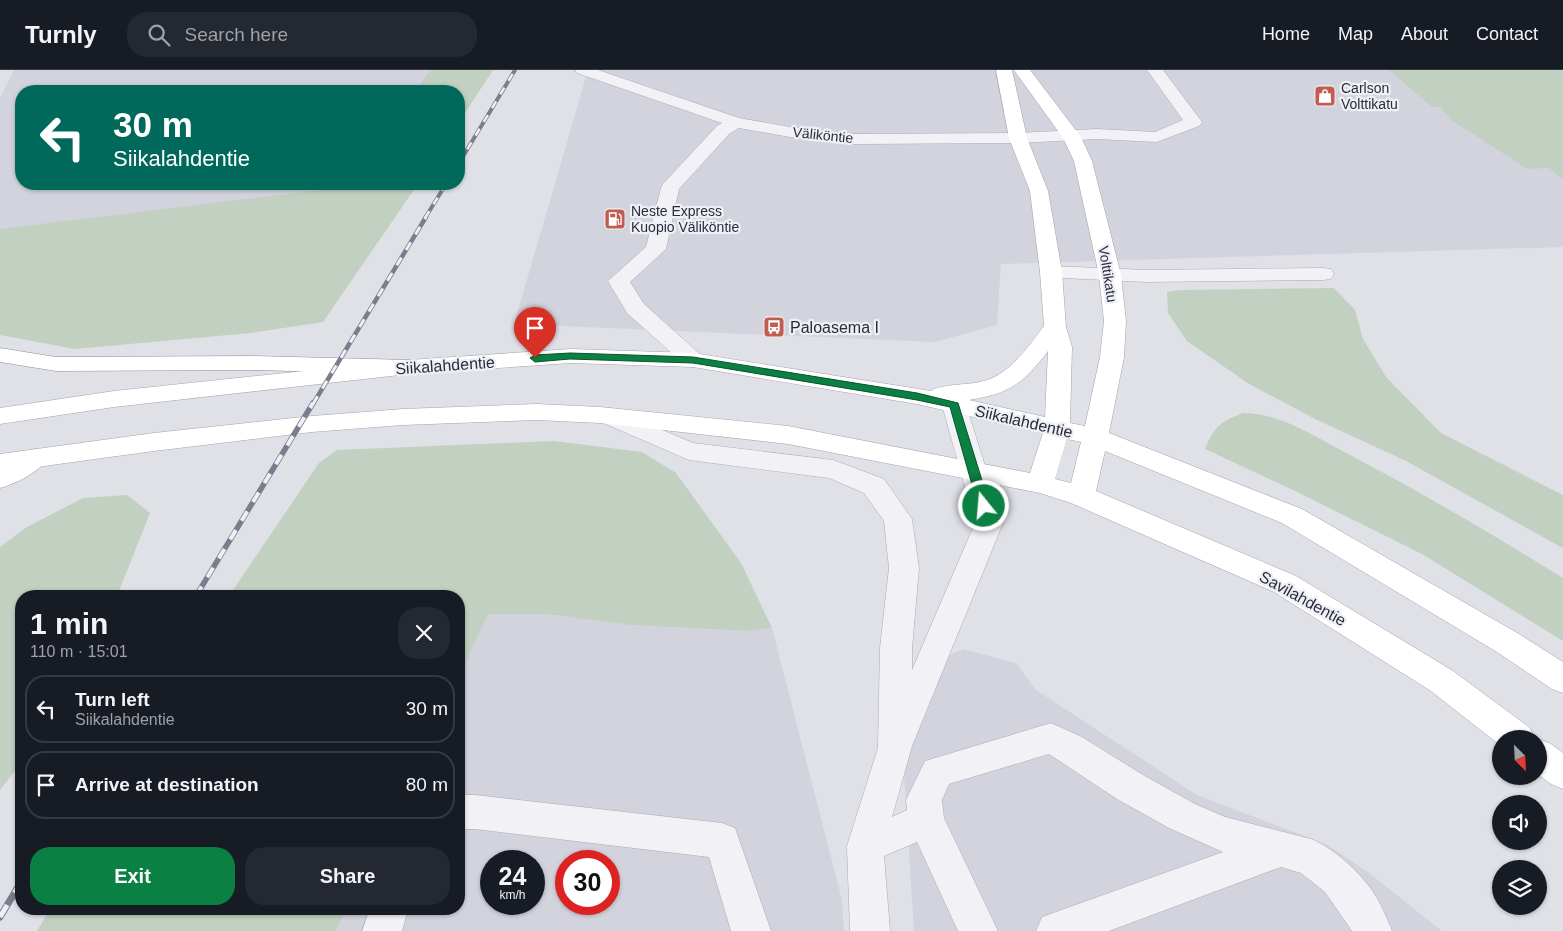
<!DOCTYPE html>
<meta charset="utf-8">
<style>
body{margin:0;font-family:Arial,sans-serif;background:#242831;color:#f1f3f6;height:100vh;display:flex;flex-direction:column;font-size:19px;white-space:nowrap}
*{box-sizing:border-box;margin:0}
p{font-size:16px;color:#9ea1a6}
.icon{flex:none;width:28px;height:28px;fill:none;stroke:currentColor;stroke-width:2;stroke-linecap:round;stroke-linejoin:round}
.map{position:relative;flex:1;overflow:hidden}
.side{position:absolute;left:15px;top:520px;width:450px;height:325px;display:flex;flex-direction:column;background:#171b24;border-radius:20px;box-shadow:0 1px 4px #0004}
.side>*{flex:none}
.hud{position:absolute;left:15px;top:15px;width:450px;height:105px;border-radius:20px;box-shadow:0 1px 4px #0004;background:#00695c;color:#fff;overflow:hidden}
.needle{width:32px;rotate:156deg}
.tools{position:absolute;left:1492px;top:660px;display:grid;gap:10px}
.tools a{display:grid;place-items:center;width:55px;height:55px;border-radius:50%;background:#171b24;box-shadow:0 1px 4px #0004;font-size:25px}
.speed{position:absolute;left:480px;top:780px;display:flex;gap:10px;font-size:25px;font-weight:700;text-align:center}
.speed>*{display:grid;place-content:center;width:65px;height:65px;border-radius:50%;background:#171b24;box-shadow:0 1px 4px #0004;line-height:1}
.speed small{font-size:12px;font-weight:400}
.speed .limit{border:8px solid #d22;background:#fff;color:#111}
.pin{position:absolute;display:grid;place-items:center;width:42px;height:42px;color:#fff;margin:-51px -21px;border-radius:50% 50% 50% 0;rotate:-45deg;box-shadow:0 0 5px #0007}
.pin .icon{rotate:45deg}
.me{position:absolute;width:55px;margin:-28px;rotate:343deg;stroke-linejoin:round;filter:drop-shadow(0 0 4px #0008)}
.turn{display:flex;align-items:center;gap:18px;height:105px;padding:0 15px;font-size:22px}
.turn .icon{width:65px;height:65px;stroke-width:2.5}
.turn b{display:block;font-size:35px;line-height:42px}
.round{display:grid;place-items:center;flex:none;width:52px;height:52px;border-radius:20px;background:#242831}
.headline{display:flex;align-items:center;justify-content:space-between;height:85px;padding:0 15px}
h1{font-size:30px;font-weight:800;line-height:38px}
.action{display:flex;gap:10px;margin-top:auto;padding:10px 15px}
.action a{flex:1;height:58px;border-radius:20px;background:#0b8043;color:#fff;font-size:20px;font-weight:800;line-height:58px;text-align:center}
.action a+a{background:#242831;color:#f1f3f6}
ul{padding:0;list-style:none}
li{display:flex;align-items:center;gap:15px;height:68px;margin:0 10px 8px;padding:0 5px;border:2px solid #363941;border-radius:20px}
li div{flex:1}
li b{display:block;font-size:19px}
li em{font-style:normal}
header{display:flex;align-items:center;gap:30px;box-sizing:border-box;height:70px;padding:0 25px;background:#171b24;border-bottom:1px solid #363941}
header strong{font-size:24px}
nav{display:flex;gap:28px;margin-inline-start:auto;font-size:18px}
.search{width:350px;height:45px;background:#242831;display:flex;align-items:center;gap:12px;box-sizing:border-box;padding:0 18px;border-radius:20px;color:#9ea1a6;font-size:19px}
.map>svg:first-child{display:block}
.built{fill:#d2d3dc;fill-rule:evenodd}
.green{fill:#c2d0c2}
.lines{fill:none;stroke-linecap:round;stroke-linejoin:round}
.minor-casing{stroke:#a9abb4;stroke-width:1}
.major-casing{stroke:#a0a3b2;stroke-width:1}
.highway-casing{stroke:#888b9c;stroke-width:1}
.minor{fill:#f2f2f6;fill-rule:evenodd}
.major{fill:#fff;fill-rule:evenodd}
.highway{fill:#fff;fill-rule:evenodd}
.rail-far3-casing{stroke:#7b7d8f;stroke-width:4}
.rail-far2-casing{stroke:#7b7d8f;stroke-width:4.5}
.rail-far1-casing{stroke:#7b7d8f;stroke-width:5.5}
.rail-casing{stroke:#7b7d8f;stroke-width:7}
.rail-far3{stroke:#eff0f5;stroke-width:2.5;stroke-dasharray:8;stroke-linecap:butt}
.rail-far2{stroke:#eff0f5;stroke-width:3;stroke-dasharray:9;stroke-linecap:butt}
.rail-far1{stroke:#eff0f5;stroke-width:4;stroke-dasharray:11;stroke-linecap:butt}
.rail{stroke:#eff0f5;stroke-width:5;stroke-dasharray:14;stroke-linecap:butt}
.route{fill:#0b8043;stroke:#07532c}
.labels{text-anchor:middle;stroke-width:4.5;stroke-linejoin:round;paint-order:stroke}
.far-poi-label{font-size:14px;fill:#2a2c3d;stroke:#eff0f5;text-anchor:start}
.far-street-label{font-size:14px;fill:#2a2c3d;stroke:#eff0f5}
.poi-label{font-size:16px;fill:#2a2c3d;stroke:#eff0f5;text-anchor:start}
.street-label{font-size:16px;fill:#2a2c3d;stroke:#eff0f5}
</style>
<header>
<strong>Turnly</strong>
<div class="search"><svg class="icon" aria-label="search" viewBox="0 0 24 24"><circle cx="10" cy="10" r="6"/><path d="M15 15l6 6"/></svg>Search here</div>
<nav><a>Home</a><a>Map</a><a>About</a><a>Contact</a></nav>
</header>
<div class="map">
<svg width="1563" height="861" viewBox="0 0 1563 861">
<rect width="100%" height="100%" fill="#e0e1e7"/>
<g class="built">
<path d="M14 0H431L414 21H21V114H339L336 118 0 166V28Z"/>
<path d="M588 0H1440L1563 97V177L1001 194 997 255 935 272 514 254Z"/>
<path d="M488 544H546L630 555 748 561 772 558 842 830 844 861H336L346 839H459V608ZM491 791H534V834H491ZM566 791H609V834H566Z"/>
<path d="M963 579 1016 593 1036 620 1197 725 1328 775 1373 806 1442 861H914L898 608Z"/>
</g>
<g class="green">
<path d="M431 0H493L459 52V21H414Z"/>
<path d="M1389 0H1563V109L1549 98 1527 99 1453 51 1440 37H1432Z"/>
<path d="M339 114H418L323 252 251 263 75 279 0 265V159L336 118Z"/>
<path d="M1334 218 1355 240 1363 269 1386 307 1441 363 1563 425V478L1406 391 1317 350 1249 314 1187 271 1168 243 1167 222 1180 220Z"/>
<path d="M1243 343C1282 343 1318 369 1352 386 1424 424 1494 465 1563 508V571L1422 484 1293 420 1205 379C1214 357 1221 351 1243 343Z"/>
<path d="M554 371 642 382 676 403 741 493 772 558 748 561 630 555 546 544H488L459 608V526H229L319 393 337 380Z"/>
<path d="M127 425 150 443 117 526H21V693L0 720V477L27 457 83 428Z"/>
<path d="M50 839H346L336 861H37Z"/>
</g>
<g class="lines">
<g class="minor-casing">
<g id="minor">
<path d="M575 0H598L739 48 790 57 855 64 1018 63 1097 59 1155 62 1183 50 1147 0H1163L1202 52 1199 56 1157 72 1097 69 1018 73 855 74 790 67 739 58 729 64 679 119 666 179 630 212 644 234 701 285 705 290 701 295 693 297 685 295 627 243 608 211 646 177 661 118 663 114 717 56 722 53 577 3Z"/>
<path d="M1051 196 1146 200 1323 198 1331 199 1334 204 1331 209 1323 210 1146 212 1043 207 1040 202 1043 197Z"/>
<path d="M954 327 963 329 966 335 1003 453 912 676 892 747 907 740 906 730 925 691 1051 653 1082 667 1143 705 1195 734 1225 747 1311 769C1336 779 1367 808 1379 832 1384 841 1388 851 1392 861H1352L1325 822 1301 803 1281 797 1109 861H1036L1042 847 1223 782 1169 758 1117 729 1049 684 949 714 942 730 944 748 998 861H958L917 772 884 786 890 861H850L847 776 878 678 880 578 889 498 884 451 864 423 829 408 689 390 601 352 597 346 601 340 610 338 693 373 833 390 884 409 912 449 919 498 912 578V600L975 453 942 335 945 329Z"/>
<path d="M459 725H475L722 753 735 758 771 861H731L709 787 475 759H459Z"/>
<path d="M370 839H408L402 861H362Z"/>
</g>
</g>
<g class="major-casing">
<g id="major">
<path d="M996 0H1012L1027 68 1048 121 1062 202 1066 257 1072 277 1070 353 1085 356 1100 287 1104 251 1099 205 1074 91 1063 68 1014 0H1030L1081 67 1092 91 1121 205 1126 251 1124 287 1109 363 1302 439 1519 564 1563 592V623L1552 619 1497 582 1282 453 1105 381 1096 421 1296 506 1453 601 1530 658 1535 669H1501V676L1431 621 1274 522 1071 433 1040 423 788 374 600 353 537 350 403 355 312 362 154 381 0 402V384L154 363 312 346 403 339 537 334 600 337 788 356 1030 403 1043 363 917 334 693 297 571 293 409 304 114 337 0 354V338L114 321 409 290 571 279 693 283 931 321C941 314 967 315 980 312 1009 306 1027 278 1044 256L1040 202 1030 121 1009 68ZM1048 281 1045 347 969 330C1010 323 1023 314 1048 281ZM1067 369 1081 372 1071 413 1055 409Z"/>
<path d="M1539 669 1551 674 1563 683V719L1551 714 1539 705Z"/>
</g>
</g>
<g class="highway-casing">
<g id="highway">
<path d="M0 278 56 287 252 286 409 290 417 292 421 297 417 302 409 304 252 300 56 301 0 292Z"/>
<path d="M35 379 44 382 48 388C40 402 15 414 0 418V397L26 382Z"/>
</g>
</g>
<use href="#minor" class="minor"/>
<use href="#major" class="major"/>
<use href="#highway" class="highway"/>
<g class="rail-far3-casing">
<g id="rail-far3">
<path d="M459 93 515 0"/>
<path d="M425 148 446 114"/>
</g>
</g>
<g class="rail-far2-casing">
<path id="rail-far2" d="M313 334 426 147"/>
</g>
<g class="rail-far1-casing">
<path id="rail-far1" d="M196 526 313 333"/>
</g>
<g class="rail-casing">
<path id="rail" d="M0 847 21 812"/>
</g>
<use href="#rail-far3" class="rail-far3"/>
<use href="#rail-far2" class="rail-far2"/>
<use href="#rail-far1" class="rail-far1"/>
<use href="#rail" class="rail"/>
</g>
<path class="route" d="M570 283 693 287 917 323 958 333 990 436 984 440 978 436 950 337 917 330 693 293 570 289 535 292 530 288 535 285Z"/>
<defs>
<g id="shop-square" transform="scale(1.125)"><rect x="-9" y="-9" width="18" height="18" rx="4" fill="#c15c50" stroke="#eff0f5"/><path d="M-5-2.5h2.3a2.7 3.5 0 0 1 5.4 0H5L5.5 6h-11ZM-1.5-2.5h3a1.5 2.3 0 0 0-3 0Z" fill="#fff"/></g>
<g id="fuel-square" transform="scale(1.125)"><rect x="-9" y="-9" width="18" height="18" rx="4" fill="#c15c50" stroke="#eff0f5"/><path d="M-5.5-6h7V0h2V4h1.3V-2.5L3-4.5l.8-.8L6-3V5H2.5V1h-1V6h-7ZM-4.2-4.7v3.2H.2V-4.7Z" fill="#fff"/></g>
<g id="bus-square" transform="scale(1.125)"><rect x="-9" y="-9" width="18" height="18" rx="4" fill="#c15c50" stroke="#eff0f5"/><path d="M-5-6H5V4H4V6H2V4H-2V6H-4V4H-5ZM-3.5-4V0h7V-4ZM-3.5 1.2v1.5H-2V1.2ZM2 1.2v1.5H3.5V1.2Z" fill="#fff"/></g>
</defs>
<g fill-rule="evenodd">
<use href="#shop-square" x="1325" y="26"/>
<use href="#fuel-square" x="615" y="149"/>
<use href="#bus-square" x="774" y="257"/>
</g>
<g class="labels">
<g class="far-poi-label">
<text x="1341" y="23">Carlson<tspan x="1341" dy="16">Volttikatu</tspan></text>
<text x="631" y="146">Neste Express<tspan x="631" dy="16">Kuopio Väliköntie</tspan></text>
</g>
<g class="far-street-label">
<text transform="translate(823 65) rotate(6)" y="5">Väliköntie</text>
<text transform="translate(1108 204) rotate(81)" y="5">Volttikatu</text>
</g>
<g class="poi-label">
<text x="790" y="263">Paloasema I</text>
</g>
<g class="street-label">
<text transform="translate(445 295) rotate(-4)" y="6">Siikalahdentie</text>
<text transform="translate(1024 351) rotate(13)" y="6">Siikalahdentie</text>
<text transform="translate(1303 528) rotate(29)" y="6">Savilahdentie</text>
</g>
</g>
</svg>
<div class="tools">
<a><svg class="needle" viewBox="-14 -14 28 28"><path d="M0-13l5 13h-10z" fill="#e53935"/><path d="M0 13l5-13h-10z" fill="#9ea1a6"/></svg></a>
<a><svg class="icon" aria-label="sound" viewBox="0 0 24 24"><path d="M4 9h4l5-4v14l-5-4H4zM17 9q2 3 0 6"/></svg></a>
<a><svg class="icon" aria-label="layers" viewBox="0 0 24 24"><path d="M12 4l9 5-9 5-9-5zM3 14l9 5 9-5"/></svg></a>
</div>
<div class="speed"><div>24<small>km/h</small></div><div class="limit">30</div></div>
<div class="pin" style="left:535px;top:288px;background:#d93025"><svg class="icon" aria-label="arrive" viewBox="0 0 24 24"><path d="M6 21V4h12l-3 4 3 4H6"/></svg></div>
<svg class="me" style="left:984px;top:436px" viewBox="-20 -20 40 40"><circle r="17" fill="#0b8043" stroke="#fff" stroke-width="3"/><path d="M0-11L8 9 0 5-8 9z" fill="#fff"/></svg>
<div class="hud">
<div class="turn"><svg class="icon" aria-label="left" viewBox="0 0 24 24"><path d="M17 20v-9H6M10 6l-5 5 5 5"/></svg><div><b>30 m</b>Siikalahdentie</div></div>
</div>
<section class="side">
<div class="headline"><div><h1>1 min</h1><p>110 m · 15:01</p></div><a class="round"><svg class="icon" aria-label="close" viewBox="0 0 24 24"><path d="M6 6l12 12M18 6L6 18"/></svg></a></div>
<ul>
<li><svg class="icon" aria-label="left" viewBox="0 0 24 24"><path d="M17 20v-9H6M10 6l-5 5 5 5"/></svg><div><b>Turn left</b><p>Siikalahdentie</p></div><em>30 m</em></li>
<li><svg class="icon" aria-label="arrive" viewBox="0 0 24 24"><path d="M6 21V4h12l-3 4 3 4H6"/></svg><div><b>Arrive at destination</b></div><em>80 m</em></li>
</ul>
<div class="action"><a>Exit</a><a>Share</a></div>
</section>
</div>
